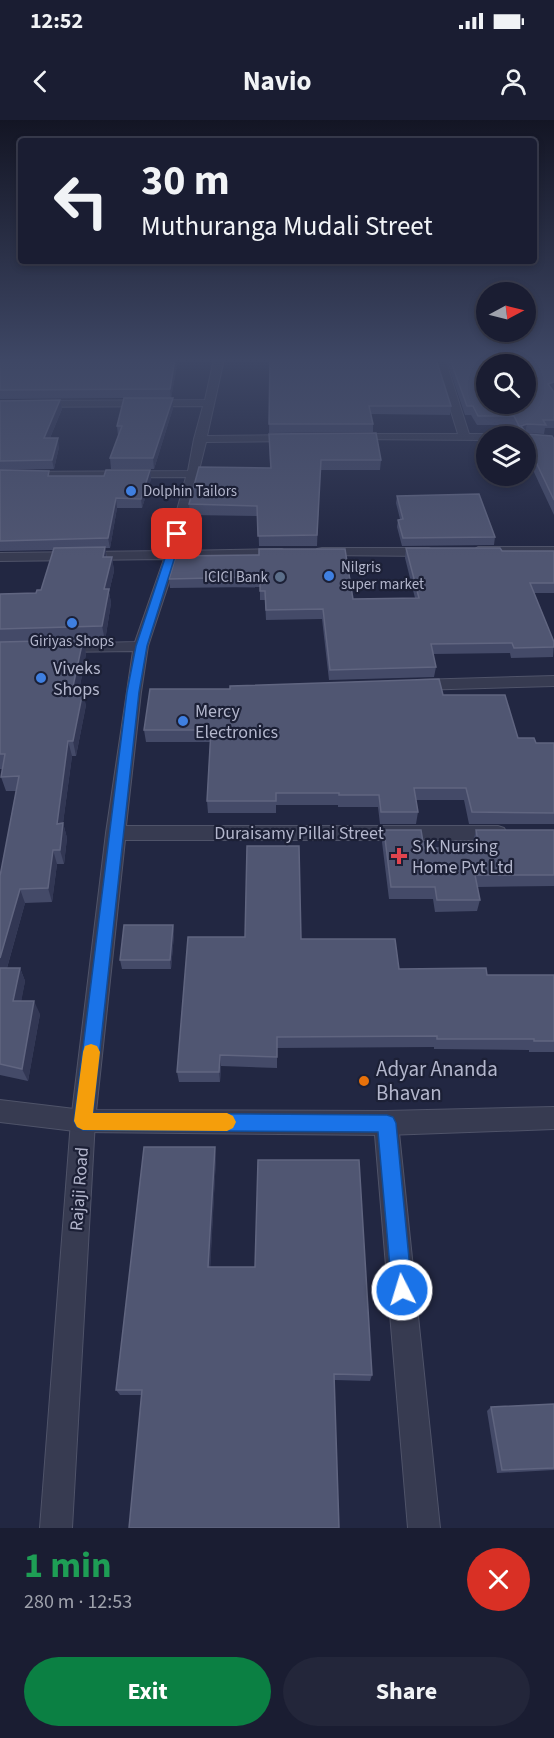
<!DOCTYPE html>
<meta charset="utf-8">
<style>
body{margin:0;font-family:"Source Sans 3",sans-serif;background:#23263a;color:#f1f3f6;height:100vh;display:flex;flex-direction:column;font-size:22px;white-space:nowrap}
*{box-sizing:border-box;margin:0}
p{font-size:20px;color:#9fa2ac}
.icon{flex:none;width:33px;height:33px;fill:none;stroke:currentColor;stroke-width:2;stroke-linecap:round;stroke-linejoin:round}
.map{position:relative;height:1408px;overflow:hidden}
.side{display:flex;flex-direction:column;background:#1a1d32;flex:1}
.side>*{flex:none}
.banner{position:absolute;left:18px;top:18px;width:519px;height:126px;border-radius:6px;box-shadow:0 3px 9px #0003,0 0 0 2px #383b4d;background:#1a1d32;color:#f1f3f6;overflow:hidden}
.needle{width:39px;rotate:83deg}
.tools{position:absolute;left:476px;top:162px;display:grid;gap:12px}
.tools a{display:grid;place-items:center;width:60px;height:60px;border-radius:50%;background:#1a1d32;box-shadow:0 3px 9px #0003,0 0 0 2px #383b4d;font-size:30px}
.pin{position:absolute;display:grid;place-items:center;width:51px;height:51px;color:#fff;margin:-26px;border-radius:12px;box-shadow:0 3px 9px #0006}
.me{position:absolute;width:66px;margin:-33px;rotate:355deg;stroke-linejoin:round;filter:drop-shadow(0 0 4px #0008)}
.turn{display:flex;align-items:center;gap:21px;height:126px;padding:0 24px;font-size:27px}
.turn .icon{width:78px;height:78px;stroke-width:2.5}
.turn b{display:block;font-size:42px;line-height:51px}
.round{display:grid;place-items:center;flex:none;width:63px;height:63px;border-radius:32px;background:#23263a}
.summary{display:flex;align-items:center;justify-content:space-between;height:102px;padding:0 24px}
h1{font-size:36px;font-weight:700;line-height:45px;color:#1e9e55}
.action{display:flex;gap:12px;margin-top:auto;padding:12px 24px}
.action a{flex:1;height:69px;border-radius:36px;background:#0b8043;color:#fff;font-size:24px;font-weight:700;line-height:69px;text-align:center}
.action a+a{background:#23263a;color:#f1f3f6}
.status{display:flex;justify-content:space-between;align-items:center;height:42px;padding:0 30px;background:#1a1d32;direction:ltr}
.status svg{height:16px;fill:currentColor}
header{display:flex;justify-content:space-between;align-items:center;height:78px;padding:0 24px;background:#1a1d32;font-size:27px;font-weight:700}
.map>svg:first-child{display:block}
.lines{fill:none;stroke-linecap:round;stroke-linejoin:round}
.minor-casing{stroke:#4f5369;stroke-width:2}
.tertiary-casing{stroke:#4f5369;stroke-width:2}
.minor{fill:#373b51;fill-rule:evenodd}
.tertiary{fill:#373b51;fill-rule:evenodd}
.wall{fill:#444a68}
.shaded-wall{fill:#323754}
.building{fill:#505672;stroke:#606580;stroke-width:1.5;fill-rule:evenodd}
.route{fill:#1a73e8;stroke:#114b97;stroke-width:1.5}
.slow{fill:#f59e0b}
.shop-dot{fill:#3f7fe0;stroke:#1c2036;stroke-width:2}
.service-dot{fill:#5c6f8a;stroke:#1c2036;stroke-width:2}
.health-dot{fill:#e0444e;stroke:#1c2036;stroke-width:2}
.food-dot{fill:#e8710a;stroke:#1c2036;stroke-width:2}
.labels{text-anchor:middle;stroke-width:4.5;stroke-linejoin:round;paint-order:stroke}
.far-poi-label{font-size:15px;fill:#b3b6cc;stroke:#1c2036;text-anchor:start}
.poi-label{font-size:18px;fill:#b3b6cc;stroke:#1c2036;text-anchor:start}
.street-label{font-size:18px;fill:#b3b6cc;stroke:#1c2036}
.near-poi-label{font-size:21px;fill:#b3b6cc;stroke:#1c2036;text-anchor:start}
</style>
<div class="status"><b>12:52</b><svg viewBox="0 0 49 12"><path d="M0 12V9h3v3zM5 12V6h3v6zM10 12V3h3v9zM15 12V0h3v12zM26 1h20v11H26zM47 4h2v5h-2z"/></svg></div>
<header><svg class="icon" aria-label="back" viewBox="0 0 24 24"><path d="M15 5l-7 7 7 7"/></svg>Navio<svg class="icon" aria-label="person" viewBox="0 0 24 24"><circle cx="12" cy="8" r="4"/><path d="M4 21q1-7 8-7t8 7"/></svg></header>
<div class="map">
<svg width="554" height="1408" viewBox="0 0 554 1408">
<rect width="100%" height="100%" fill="#222742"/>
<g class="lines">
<g class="minor-casing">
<g id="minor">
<path d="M214 239H224L207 316 294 315 299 318 294 321 206 322 179 431 282 429 288 433 282 437 177 438 148 526 141 572 126 706H498L504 708 507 713 504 718 498 720H125L95 1001 72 1408H40L71 1001 106 713 133 531 62 532 55 528 62 524 135 522 164 439 0 441V433L166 431 186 357 0 358V352L188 351 194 319 203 286 0 287V281L205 280Z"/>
<path d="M435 239H445L469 314H486L491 316H486V320L350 319 349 317 354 314H458Z"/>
<path d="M478 427H554V435L473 434 472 431Z"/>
<path d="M322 428H429L435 432 429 436 317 435 316 432 317 429Z"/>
<path d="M554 556V566L417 570 409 565 417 560Z"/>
<path d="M386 991 394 995 398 1003 440 1408H408L374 1003 378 995Z"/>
</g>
</g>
<g class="tertiary-casing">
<path id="tertiary" d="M0 980 83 990 386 991 554 987V1009L386 1015 83 1012 0 1002Z"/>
</g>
<use href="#minor" class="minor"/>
<use href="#tertiary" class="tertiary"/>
</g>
<g class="wall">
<path d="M0 239H178L171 278H173V288L154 349H111L110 338 118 316 117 306 124 278 0 279Z"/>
<path d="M270 239 451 286 450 295 371 294 373 304V312L269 313Z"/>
<path d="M446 239H554L553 271 554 272V308H545L544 314 526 313 527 314 554 319V395L525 333V316H518L512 305H477L471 295H465Z"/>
<path d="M60 280 62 289 50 318 59 327 54 349 0 350V281Z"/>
<path d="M269 314 381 340 380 350H320L317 426H259L258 396 190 395 189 384 270 348Z"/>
<path d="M0 350 50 356H104L150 350 151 359 142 388H117L110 428H105L107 437H112L114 451 109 472 111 483 105 521H83L86 534 79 571 86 585 76 636H72L63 703 67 718 64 744H57L52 782 25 783 7 848H20L25 861 21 881 40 894 28 961 0 955V756L16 671H6L1 657 3 649H0V474L36 473 41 470 54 430 0 431Z"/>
<path d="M397 376 495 417 494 425 402 426 397 407 398 400 400 399 396 383Z"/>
<path d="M406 428 516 432 554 431V473H534L554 522 553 537 511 538 510 533 433 534 436 547 434 557 329 560 322 499 266 500 265 480H260V467L170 468 169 459 176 436 353 479 415 478 405 438Z"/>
<path d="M443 575 518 618 536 623H554V704H469L464 680H416L418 692 416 704H380L378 687H338V685H276V693H208L207 681 210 622H146L144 610Z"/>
<path d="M384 710 424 728H474L473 722 476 710H554V766L477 767 480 780 477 791 435 792 433 779H389L382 722Z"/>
<path d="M173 805 174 814 171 849H122L120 840Z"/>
<path d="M301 819 399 849 487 855H554V932H529V930L434 929V927L277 928V948L221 946 220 962H179L177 952Z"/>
<path d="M216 1037 210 1147 372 1255 370 1261 335 1260 141 1275H120L116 1270Z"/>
<path d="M554 1284V1350L497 1353 487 1291 491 1287Z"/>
</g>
<g class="shaded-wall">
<path d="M175 239H178L171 278 170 269Z"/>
<path d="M554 262V270L546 273 548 264Z"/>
<path d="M173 278V288L154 349 153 338Z"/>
<path d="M60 280 62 289 46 327 44 318Z"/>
<path d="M527 304 525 313 521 306Z"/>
<path d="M58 318 59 327 54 349 52 340Z"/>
<path d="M150 350 151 359 142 388 141 379Z"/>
<path d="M116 378 117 388 110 428 108 418Z"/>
<path d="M105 427 107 441 103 437Z"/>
<path d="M112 437 114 451 109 472 111 483 105 521 102 506 104 469Z"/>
<path d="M83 520 86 534 76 585 72 571Z"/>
<path d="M83 571 86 585 76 636 73 621Z"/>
<path d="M68 621 72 636 61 718 57 704Z"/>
<path d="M63 703 67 718 64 744 60 730Z"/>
<path d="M53 730 57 744 52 782 48 768Z"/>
<path d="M20 769 25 783 3 862 0 855V838Z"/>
<path d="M173 805 174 814 171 849 170 840Z"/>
<path d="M20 848 25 861 19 894 13 881Z"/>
<path d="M34 881 40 894 28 961 22 949Z"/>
<path d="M220 935 221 946 220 962 219 952Z"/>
<path d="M215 1027 216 1037 210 1155 208 1147Z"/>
</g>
<g class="building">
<path d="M0 239H175L170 269 0 270Z"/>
<path d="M270 239H436L451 286H369L373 304H269Z"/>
<path d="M450 239H554V262L548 264 554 272V300H543L546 305 527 304 521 306 527 314 552 316 554 319V380L525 319V316H524L514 296H478L473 286H467ZM486 244H525V284H486Z"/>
<path d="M124 278H173L153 338H110L122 306H117Z"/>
<path d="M60 280 44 318H58L52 340 0 341V281Z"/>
<path d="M376 313 381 340H321L317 415 258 416 257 386 189 384 199 347 271 348 269 314Z"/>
<path d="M0 350 49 351 48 356H104L106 350H150L141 379 116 378 108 418 0 421Z"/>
<path d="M479 374 495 417 403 418 398 400 403 399 397 376Z"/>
<path d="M105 427 103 437H112L104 469H109L102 506 0 509V474L36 473 37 470H41L54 428Z"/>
<path d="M406 428H500L502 431H554V463H530L554 522V527L514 528 512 523 431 524 436 547 330 550 323 489 266 490 265 471H260V457L169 459 176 436 259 435V429H345L353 479 419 478Z"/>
<path d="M83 520 72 571H83L73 621H68L57 704 63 703 60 730H53L48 768 20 769 0 838V756L19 656 1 657 5 634H0V522Z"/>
<path d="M439 559 443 575H505L518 618H534L536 623H554V693L472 692 466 668H414L418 692H381L379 675H339V673H276V681H207L211 610H144L150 569H230V566Z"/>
<path d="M384 710H421L424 728H479L476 710H554V755H475L480 780H437L435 767H391Z"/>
<path d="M247 726H299L301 819H395L399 849 486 848 487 855H554V921H534V919H437V916L277 917V937L220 935 219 952H177L188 817H245Z"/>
<path d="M124 805H173L170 840H120Z"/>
<path d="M0 848H20L13 881H34L22 949 0 944Z"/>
<path d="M144 1027H215L208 1147H255L258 1040H359L372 1255 334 1254 339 1408H129L142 1270H116Z"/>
<path d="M554 1284V1348L502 1350 491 1287Z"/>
</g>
<linearGradient id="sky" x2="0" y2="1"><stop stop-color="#131524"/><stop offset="0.55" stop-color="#3e4765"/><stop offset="1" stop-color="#3e4765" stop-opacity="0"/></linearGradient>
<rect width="554" height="436" fill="url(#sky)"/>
<path class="route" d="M177 411 182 414 147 526 139 572 93 993 387 995 393 997 396 1003 412 1170 409 1177 402 1180 395 1177 392 1170 378 1012 83 1010 77 1007 74 1001 127 572 136 526 173 414Z"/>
<path class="slow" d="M91 924 97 926 100 932 93 993H227L233 996 236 1002 233 1008 227 1011 83 1010 77 1007 74 1001 83 932 85 926Z"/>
<g class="shop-dot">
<circle cx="131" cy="371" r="6"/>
<circle cx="329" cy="456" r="6"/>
<circle cx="72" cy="503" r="6"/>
<circle cx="41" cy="558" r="6"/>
<circle cx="183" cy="601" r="6"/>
</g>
<circle class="service-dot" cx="280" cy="457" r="6"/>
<path class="health-dot" d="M396 727h6v6h6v6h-6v6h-6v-6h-6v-6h6z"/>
<circle class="food-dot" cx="364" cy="961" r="6"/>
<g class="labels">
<g class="far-poi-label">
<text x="143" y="376">Dolphin Tailors</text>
<text x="341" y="452">Nilgris<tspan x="341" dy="17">super market</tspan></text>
<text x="268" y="462" text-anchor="end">ICICI Bank</text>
<text x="72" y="526" text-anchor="middle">Giriyas Shops</text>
</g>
<g class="poi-label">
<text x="53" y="554">Viveks<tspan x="53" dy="21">Shops</tspan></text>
<text x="195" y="597">Mercy<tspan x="195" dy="21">Electronics</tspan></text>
<text x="412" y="732">S K Nursing<tspan x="412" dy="21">Home Pvt Ltd</tspan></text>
</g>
<g class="street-label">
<text x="299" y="719">Duraisamy Pillai Street</text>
<text transform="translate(79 1069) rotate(-86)" y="6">Rajaji Road</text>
</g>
<g class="near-poi-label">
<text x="376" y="956">Adyar Ananda<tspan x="376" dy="24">Bhavan</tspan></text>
</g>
</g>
</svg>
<div class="tools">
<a><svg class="needle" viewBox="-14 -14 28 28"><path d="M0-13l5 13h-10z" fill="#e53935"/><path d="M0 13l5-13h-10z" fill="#9fa2ac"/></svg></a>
<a><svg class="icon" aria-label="search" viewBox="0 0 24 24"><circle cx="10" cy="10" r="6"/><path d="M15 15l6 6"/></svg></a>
<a><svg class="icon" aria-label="layers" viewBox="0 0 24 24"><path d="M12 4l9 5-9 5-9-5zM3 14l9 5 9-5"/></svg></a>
</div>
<div class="pin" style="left:177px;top:414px;background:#d93025"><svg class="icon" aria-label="arrive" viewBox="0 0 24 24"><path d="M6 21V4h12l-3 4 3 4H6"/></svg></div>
<svg class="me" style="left:402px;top:1170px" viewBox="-20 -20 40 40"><circle r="17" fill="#1a73e8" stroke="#fff" stroke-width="3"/><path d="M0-11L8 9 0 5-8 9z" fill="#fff"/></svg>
<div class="banner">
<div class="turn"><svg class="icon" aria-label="left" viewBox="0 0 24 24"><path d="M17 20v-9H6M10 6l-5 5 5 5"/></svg><div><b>30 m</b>Muthuranga Mudali Street</div></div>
</div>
</div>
<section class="side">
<div class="summary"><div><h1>1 min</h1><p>280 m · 12:53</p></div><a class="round" style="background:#d93025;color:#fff"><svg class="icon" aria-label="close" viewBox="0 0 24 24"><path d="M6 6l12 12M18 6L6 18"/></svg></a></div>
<div class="action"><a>Exit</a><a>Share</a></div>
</section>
